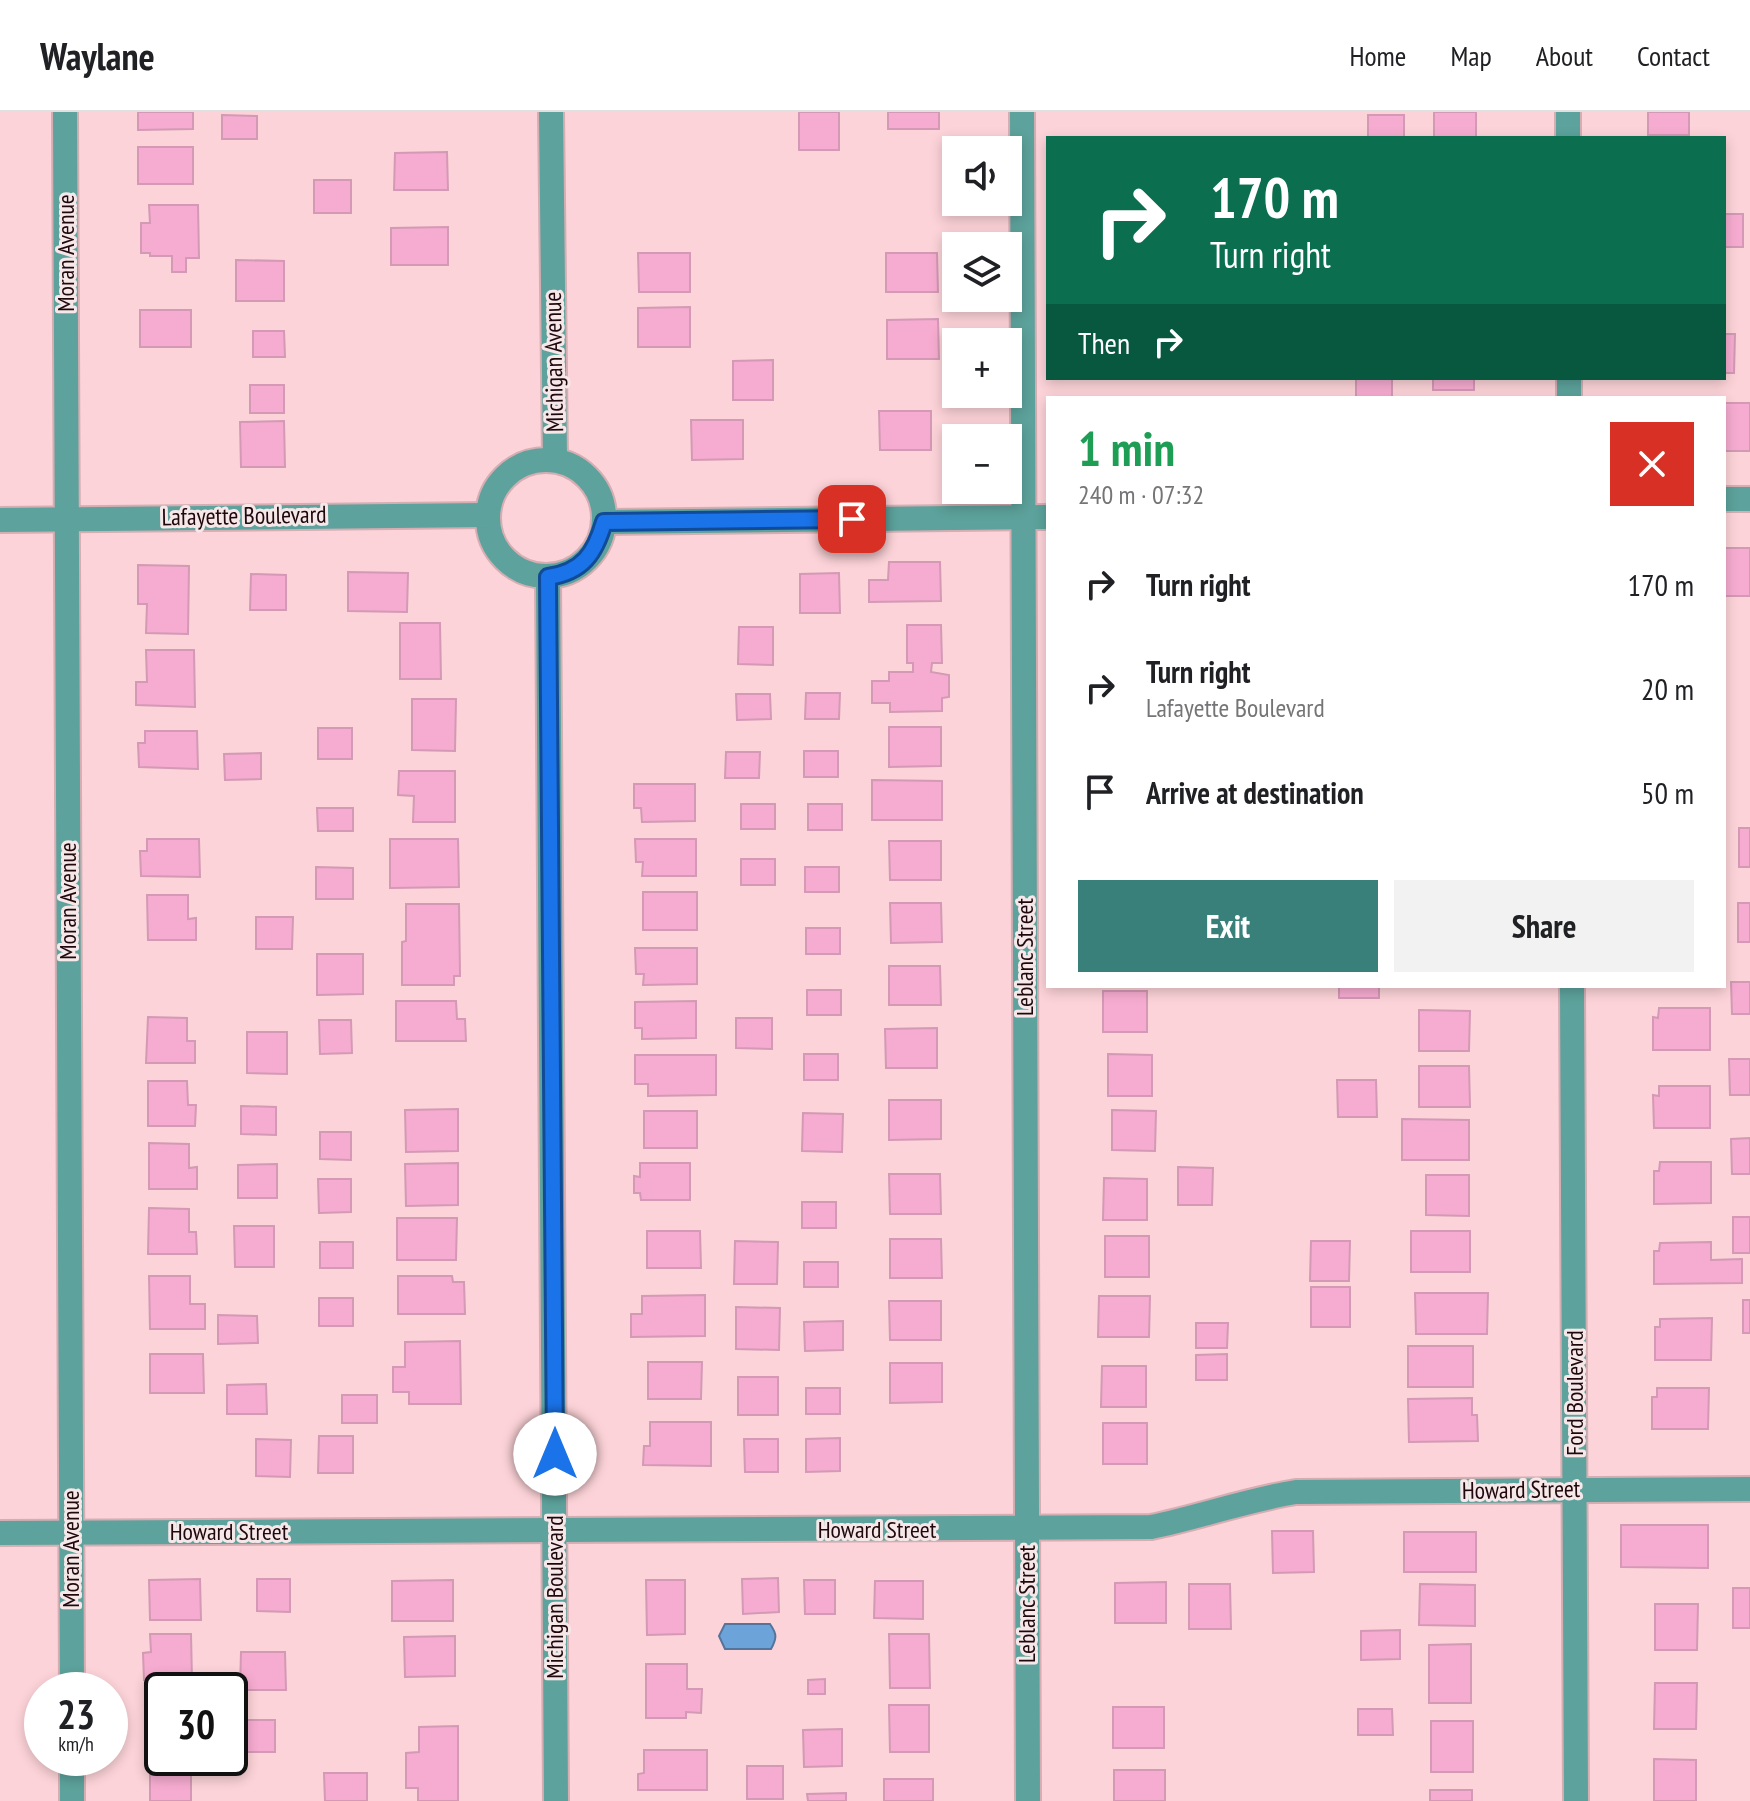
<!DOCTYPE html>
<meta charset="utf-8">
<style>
body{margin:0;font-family:"PT Sans Narrow",sans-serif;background:#f2f2f2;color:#202124;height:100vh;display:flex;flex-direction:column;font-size:30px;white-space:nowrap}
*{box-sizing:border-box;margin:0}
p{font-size:26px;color:#757577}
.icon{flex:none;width:44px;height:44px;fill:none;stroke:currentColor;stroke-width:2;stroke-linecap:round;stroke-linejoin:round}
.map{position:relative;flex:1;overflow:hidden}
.side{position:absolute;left:1046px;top:284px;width:680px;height:592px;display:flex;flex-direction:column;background:#fff;border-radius:0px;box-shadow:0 4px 12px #0003}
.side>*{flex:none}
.top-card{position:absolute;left:1046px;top:24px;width:680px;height:244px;border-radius:0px;box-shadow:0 4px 12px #0003;background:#0b6e4f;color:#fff;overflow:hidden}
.tools{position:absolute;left:942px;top:24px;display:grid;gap:16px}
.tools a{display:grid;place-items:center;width:80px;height:80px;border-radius:0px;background:#fff;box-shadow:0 4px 12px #0003;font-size:40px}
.speed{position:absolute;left:24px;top:1560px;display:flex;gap:16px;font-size:40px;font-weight:700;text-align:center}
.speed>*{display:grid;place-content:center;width:104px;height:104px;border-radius:50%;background:#fff;box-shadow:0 4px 12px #0003;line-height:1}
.speed small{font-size:20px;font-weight:400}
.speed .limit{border:4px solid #111;border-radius:12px;background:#fff;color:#111}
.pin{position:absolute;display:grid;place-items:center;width:68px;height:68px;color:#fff;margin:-34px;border-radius:16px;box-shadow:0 4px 12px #0006}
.me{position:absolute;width:88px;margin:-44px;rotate:0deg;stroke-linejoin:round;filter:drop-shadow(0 0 6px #0008)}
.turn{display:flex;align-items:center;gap:28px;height:168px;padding:0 32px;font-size:36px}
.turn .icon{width:104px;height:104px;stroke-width:2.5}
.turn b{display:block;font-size:56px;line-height:68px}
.then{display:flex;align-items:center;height:76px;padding:0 32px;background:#0003;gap:16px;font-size:30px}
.round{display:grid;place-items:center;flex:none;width:84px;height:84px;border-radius:0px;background:#f2f2f2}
.overview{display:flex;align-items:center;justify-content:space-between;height:136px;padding:0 32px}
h1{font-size:48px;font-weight:700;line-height:60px;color:#1e9e55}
.cta{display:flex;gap:16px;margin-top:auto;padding:16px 32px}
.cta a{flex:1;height:92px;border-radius:0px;background:#39807b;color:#fff;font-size:32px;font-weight:700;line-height:92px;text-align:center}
.cta a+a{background:#f2f2f2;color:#202124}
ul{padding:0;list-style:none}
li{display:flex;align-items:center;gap:24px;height:104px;padding:0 32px}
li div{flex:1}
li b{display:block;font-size:30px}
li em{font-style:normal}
header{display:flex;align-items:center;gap:48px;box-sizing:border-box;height:112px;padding:0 40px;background:#fff;border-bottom:2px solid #e0e0e0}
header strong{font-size:38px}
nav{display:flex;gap:44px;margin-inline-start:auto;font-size:28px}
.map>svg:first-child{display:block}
.water{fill:#6ca3d8;stroke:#55749b;stroke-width:2}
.building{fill:#f6acd0;stroke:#d399b5;stroke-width:2}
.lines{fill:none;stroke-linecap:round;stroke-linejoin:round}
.minor-casing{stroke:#d4aeb3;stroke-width:28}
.minor{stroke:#5da29c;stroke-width:24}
.route-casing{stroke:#114b97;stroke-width:20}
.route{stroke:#1a73e8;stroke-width:14}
.labels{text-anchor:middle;stroke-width:6;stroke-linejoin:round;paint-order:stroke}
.street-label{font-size:24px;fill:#1e080d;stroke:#f6e8e9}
</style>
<header>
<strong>Waylane</strong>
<nav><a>Home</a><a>Map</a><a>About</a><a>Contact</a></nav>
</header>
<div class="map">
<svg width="1750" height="1689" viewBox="0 0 1750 1689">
<rect width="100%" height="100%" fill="#fcd3d8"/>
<path class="water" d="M725 1512H770C777 1522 777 1526 771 1537H725L719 1524Z"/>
<g class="building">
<path d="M138 0H193V17L138 18Z"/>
<rect x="799" y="0" width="40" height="38"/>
<rect x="888" y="0" width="51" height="17"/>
<rect x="1434" y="0" width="42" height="26"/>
<rect x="1648" y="0" width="41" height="23"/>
<path d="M222 3 257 4V27H222Z"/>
<rect x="1368" y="3" width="36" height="23"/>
<rect x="138" y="35" width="55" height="37"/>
<path d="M447 40 448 78H394L395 41Z"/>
<rect x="314" y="68" width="37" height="33"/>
<path d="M149 93H198L199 146H186V160H172V144H150V141H141V111H150Z"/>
<rect x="1724" y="102" width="19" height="33"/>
<path d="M448 115V153H391V116Z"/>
<path d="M638 141H690V180H639Z"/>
<path d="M886 141H937L938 180H886Z"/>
<path d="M236 148 284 149V189H236Z"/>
<path d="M690 195V235H638V196Z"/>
<rect x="140" y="198" width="51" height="37"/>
<path d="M938 207 939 247H887V208Z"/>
<path d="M253 219H284L285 245H253Z"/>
<path d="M1724 222H1735L1734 261H1724Z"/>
<path d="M773 248V288H733V249Z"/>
<rect x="1356" y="266" width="36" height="19"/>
<rect x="1433" y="266" width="41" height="12"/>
<rect x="250" y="273" width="34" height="28"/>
<rect x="1724" y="291" width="26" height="48"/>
<path d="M879 299H931V338H880Z"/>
<path d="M691 308H743V347L692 348Z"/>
<path d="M284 309 285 355H241L240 310Z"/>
<rect x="1724" y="436" width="26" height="48"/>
<path d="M889 450H940L941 489 869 490V468H888Z"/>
<path d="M138 453 189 454 188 522 146 521 147 492H138Z"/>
<path d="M348 460 408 461 407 500 348 499Z"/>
<path d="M839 461 840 501H800V462Z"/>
<path d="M251 462 286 463V498H250Z"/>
<path d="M400 511H440L441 567H400Z"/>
<path d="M907 513H941L942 551H932L931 560 949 563V585L942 586V599L890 600V591H872V569H889V560H913V551H907Z"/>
<path d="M739 515H773V553L738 552Z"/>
<path d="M146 538H194L195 595 136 593V570H147Z"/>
<path d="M806 581H840L839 607H805Z"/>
<path d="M736 582H770L771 607 737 608Z"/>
<path d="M412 587H456L455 639 412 638Z"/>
<path d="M889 615H941V654L889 655Z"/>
<rect x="318" y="616" width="34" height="31"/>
<path d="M145 619H197L198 657 139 655 138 631H145Z"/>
<rect x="804" y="639" width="34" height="26"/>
<path d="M726 640H760L759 666H725Z"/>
<path d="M261 641V667L225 668 224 642Z"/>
<path d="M399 659H455V710H413L414 684 398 683Z"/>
<path d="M872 668 942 669V708H872Z"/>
<path d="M634 672H695V709L642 710 641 696H634Z"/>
<rect x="741" y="692" width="34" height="25"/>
<rect x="808" y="692" width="34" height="26"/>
<path d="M317 696H353V719H318Z"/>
<rect x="1739" y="716" width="11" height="39"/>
<path d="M147 727H199L200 765 141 764 140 739H147Z"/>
<path d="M390 727H458L459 775 390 776Z"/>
<path d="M635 727H696V764H642L643 750H636Z"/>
<path d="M889 729H941V768H890Z"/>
<rect x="741" y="747" width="34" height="26"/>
<path d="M316 755 353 756V787H316Z"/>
<rect x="805" y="755" width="34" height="25"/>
<rect x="643" y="780" width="54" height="38"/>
<path d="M147 783H188V807L196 806V828H148Z"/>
<path d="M890 791H941L942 830 891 831Z"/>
<rect x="1738" y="791" width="12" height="39"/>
<path d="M406 792H459L460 864H454V873H402V830L406 829Z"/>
<path d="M256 805H293L292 837H256Z"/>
<rect x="806" y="816" width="34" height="26"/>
<path d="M635 836H697V872L643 873 644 862H636Z"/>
<path d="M317 842H363V882L317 883Z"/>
<path d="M889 854H940L941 893H889Z"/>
<path d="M1731 870H1750V902H1732Z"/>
<rect x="1339" y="874" width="40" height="12"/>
<rect x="807" y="878" width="34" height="25"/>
<rect x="1103" y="879" width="44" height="41"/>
<path d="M396 889H456L457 907H465L466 929H396Z"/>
<path d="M696 889V926L642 927V916H635V890Z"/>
<path d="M1659 896H1710V938H1653V905L1658 906Z"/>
<path d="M1419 898 1470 899 1469 939H1419Z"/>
<path d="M148 905 187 906V929H195V951H146Z"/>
<path d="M736 906H772V937L736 936Z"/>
<path d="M319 908H351L352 941 320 942Z"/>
<path d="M937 916V956H886L885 917Z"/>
<path d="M247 920H287V962L247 961Z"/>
<rect x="804" y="942" width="34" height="26"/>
<path d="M1108 942 1152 943V984H1108Z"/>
<path d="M635 943H716V983L648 984V972H635Z"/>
<path d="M1729 947H1750V983H1730Z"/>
<path d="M1419 954H1469L1470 995H1419Z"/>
<path d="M1337 968H1376L1377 1005H1338Z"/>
<path d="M148 969H187L188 993H196L195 1014H148Z"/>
<path d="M1659 974H1710V1016H1654L1653 983 1659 984Z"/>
<path d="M889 988H941V1027L889 1028Z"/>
<path d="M241 994 276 995V1023L241 1022Z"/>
<path d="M458 997V1039L406 1040 405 998Z"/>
<path d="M1112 998 1156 999 1155 1039 1112 1038Z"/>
<rect x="644" y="999" width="53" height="37"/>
<path d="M803 1001 843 1002 842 1040 802 1039Z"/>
<path d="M1402 1007 1469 1008V1048H1402Z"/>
<path d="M320 1020H351V1048L320 1047Z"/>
<path d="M1750 1026V1062H1732L1731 1027Z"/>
<path d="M149 1031 189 1032V1056L197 1055V1077H149Z"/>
<path d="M1660 1050H1711V1091L1654 1092V1059H1659Z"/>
<path d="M458 1051V1093L406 1094 405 1052Z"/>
<path d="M640 1051H690V1088H641L640 1081H634V1064L640 1065Z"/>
<path d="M277 1052V1086H238V1053Z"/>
<path d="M1178 1055 1213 1056 1212 1093H1178Z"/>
<path d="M889 1062H940L941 1102H890Z"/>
<path d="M1426 1063H1469V1104L1426 1103Z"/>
<path d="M1104 1066 1147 1067V1108H1103Z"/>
<path d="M318 1067H351V1100L319 1101Z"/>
<rect x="802" y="1090" width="34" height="26"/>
<path d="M149 1096 189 1097V1120H196L197 1142H148Z"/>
<rect x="1733" y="1105" width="17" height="36"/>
<path d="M397 1106H457L456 1148H397Z"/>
<path d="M234 1114H274V1155H235Z"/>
<path d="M647 1119H700L701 1156H647Z"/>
<rect x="1411" y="1119" width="59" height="41"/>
<rect x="1105" y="1124" width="44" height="41"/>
<path d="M890 1127H941L942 1166H890Z"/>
<path d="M735 1129 778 1130 777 1172H734Z"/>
<path d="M1311 1129H1350L1349 1169H1310Z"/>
<rect x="320" y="1130" width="33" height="26"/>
<path d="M1711 1130V1148L1742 1147V1171L1654 1172V1139H1659L1660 1131Z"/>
<rect x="804" y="1150" width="34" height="25"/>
<path d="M149 1164H190V1192H205V1217H150Z"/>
<path d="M398 1164H452L453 1170H464L465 1202H398Z"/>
<rect x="1311" y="1175" width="39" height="40"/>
<path d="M1415 1181H1488L1487 1222H1416Z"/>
<path d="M705 1183V1224L631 1225V1202H642V1184Z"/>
<path d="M1099 1184H1150L1149 1225H1098Z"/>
<rect x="319" y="1186" width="34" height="28"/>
<rect x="1743" y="1188" width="7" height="33"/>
<path d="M889 1189H941V1228H890Z"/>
<path d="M736 1195 780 1196 779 1238 736 1237Z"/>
<path d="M218 1203 257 1204 258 1231 218 1232Z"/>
<path d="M1712 1206 1711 1248H1655V1215H1660V1207Z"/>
<path d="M843 1209V1238L805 1239 804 1210Z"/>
<path d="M1196 1211H1228L1227 1236H1196Z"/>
<path d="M460 1229 461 1292H409V1280H393V1255H405V1230Z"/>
<rect x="1408" y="1234" width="65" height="41"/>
<path d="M150 1242H203L204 1281H150Z"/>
<path d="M1227 1242V1268H1196V1243Z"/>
<path d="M648 1250H702L701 1287H648Z"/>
<path d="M890 1251H942V1290L890 1291Z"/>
<path d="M1102 1254H1146V1295H1101Z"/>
<rect x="738" y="1265" width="40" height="38"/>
<path d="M266 1272 267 1302H227V1273Z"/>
<rect x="806" y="1276" width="34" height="26"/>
<path d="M1657 1276H1709L1708 1317H1652V1285H1657Z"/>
<rect x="342" y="1283" width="35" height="28"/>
<path d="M1472 1286V1303H1477L1478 1329 1409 1330 1408 1287Z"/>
<path d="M650 1310H711V1354L643 1353 644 1334H650Z"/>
<rect x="1103" y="1311" width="44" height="41"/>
<path d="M319 1324H353V1361H318Z"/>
<path d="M840 1326V1359L806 1360V1327Z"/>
<path d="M256 1327 291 1328 290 1365 256 1364Z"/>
<path d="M744 1327H778V1360H745Z"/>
<path d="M1621 1413H1708V1456L1621 1455Z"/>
<path d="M1272 1419H1313L1314 1460 1273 1461Z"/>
<rect x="1404" y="1420" width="72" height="40"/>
<path d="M778 1466 779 1500 743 1502 742 1467Z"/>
<path d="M200 1467 201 1508H150L149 1468Z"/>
<path d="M257 1467H290V1500L257 1499Z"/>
<path d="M453 1468V1509H392V1469Z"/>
<path d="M646 1468H685V1522L647 1523Z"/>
<path d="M804 1468H835V1502H805Z"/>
<path d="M875 1469H923V1507L874 1506Z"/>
<path d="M1166 1470V1511H1115V1471Z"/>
<path d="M1189 1472H1230L1231 1517H1189Z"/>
<path d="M1420 1472 1475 1473V1514L1419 1513Z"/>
<rect x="1733" y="1476" width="17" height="40"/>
<path d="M1655 1492H1698L1697 1538H1655Z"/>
<path d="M1400 1518V1547L1361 1548V1519Z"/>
<path d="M150 1522H191L192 1568H144L143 1541 151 1540Z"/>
<path d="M889 1522H929L930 1576H890Z"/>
<path d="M455 1524V1564L405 1565 404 1525Z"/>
<path d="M1471 1532V1591H1429V1533Z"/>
<path d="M241 1540H285L286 1578H240Z"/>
<path d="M646 1552H687V1577H702L701 1601 686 1600V1606H646Z"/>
<path d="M825 1567V1582H808V1568Z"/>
<path d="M1655 1571H1697L1696 1617H1654Z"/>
<rect x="148" y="1585" width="14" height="46"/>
<path d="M889 1593H929V1640H890Z"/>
<rect x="1113" y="1595" width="51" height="41"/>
<path d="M1358 1597H1392L1393 1623H1358Z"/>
<rect x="237" y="1608" width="38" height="32"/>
<rect x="1431" y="1609" width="42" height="51"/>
<path d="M458 1614V1689H418V1676H406V1641L419 1640V1615Z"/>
<path d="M842 1617V1654L804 1655 803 1618Z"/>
<path d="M644 1638H707V1678H638V1662L644 1661Z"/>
<path d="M191 1646V1689H150V1647Z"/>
<path d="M1654 1647 1696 1648V1689H1654Z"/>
<rect x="747" y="1654" width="36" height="33"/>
<rect x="1114" y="1658" width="51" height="31"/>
<path d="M324 1661H367V1689H325Z"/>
<rect x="884" y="1667" width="49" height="22"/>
<rect x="1430" y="1678" width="42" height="11"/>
<path d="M846 1681V1689H808L807 1682Z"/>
</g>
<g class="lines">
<g class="minor-casing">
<g id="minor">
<path d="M65 0 72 1578"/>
<path d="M551 0 555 348"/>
<path d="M1022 0 1028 1689"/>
<path d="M1568 0V26"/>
<path d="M1569 266V286"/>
<circle cx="546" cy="406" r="58"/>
<path d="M1724 387H1750"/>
<path d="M0 408 488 403"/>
<path d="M604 410 1048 405"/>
<path d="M548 465 556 1689"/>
<path d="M1572 874 1576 1689"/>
<path d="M0 1421 1151 1415C1200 1405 1246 1388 1296 1380L1750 1377"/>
<path d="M72 1646V1689"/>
</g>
</g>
<use href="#minor" class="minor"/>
</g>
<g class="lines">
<g class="route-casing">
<path id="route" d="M555 1342 548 465C583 460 595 441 604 410L852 407"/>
</g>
<use href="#route" class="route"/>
</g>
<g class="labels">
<g class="street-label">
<text transform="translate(66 141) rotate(-90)" y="8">Moran Avenue</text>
<text transform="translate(554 250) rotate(-91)" y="8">Michigan Avenue</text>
<text transform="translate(244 404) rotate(-1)" y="8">Lafayette Boulevard</text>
<text transform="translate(68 789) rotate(-90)" y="8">Moran Avenue</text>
<text transform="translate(1025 845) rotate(-90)" y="8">Leblanc Street</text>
<text transform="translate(1575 1281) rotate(-90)" y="8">Ford Boulevard</text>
<text transform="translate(1521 1378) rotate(-1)" y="8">Howard Street</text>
<text x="877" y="1426">Howard Street</text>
<text x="229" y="1428">Howard Street</text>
<text transform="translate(71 1437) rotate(-90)" y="8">Moran Avenue</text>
<text transform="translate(555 1485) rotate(-90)" y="8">Michigan Boulevard</text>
<text transform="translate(1027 1492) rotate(-90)" y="8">Leblanc Street</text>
</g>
</g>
</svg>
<div class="tools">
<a><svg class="icon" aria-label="sound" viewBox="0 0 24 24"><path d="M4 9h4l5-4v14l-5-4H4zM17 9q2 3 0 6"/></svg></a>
<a><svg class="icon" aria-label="layers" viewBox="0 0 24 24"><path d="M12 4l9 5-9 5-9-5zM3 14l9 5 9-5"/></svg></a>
<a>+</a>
<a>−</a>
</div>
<div class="speed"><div>23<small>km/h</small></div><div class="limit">30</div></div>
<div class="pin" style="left:852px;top:407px;background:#d93025"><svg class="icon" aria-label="arrive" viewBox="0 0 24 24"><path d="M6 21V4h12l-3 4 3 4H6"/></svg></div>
<svg class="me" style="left:555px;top:1342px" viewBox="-20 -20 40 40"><circle r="19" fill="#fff"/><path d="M0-13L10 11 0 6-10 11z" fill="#1a73e8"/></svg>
<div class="top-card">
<div class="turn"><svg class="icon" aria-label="right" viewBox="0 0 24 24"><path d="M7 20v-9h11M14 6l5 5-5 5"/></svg><div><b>170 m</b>Turn right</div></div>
<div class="then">Then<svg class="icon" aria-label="right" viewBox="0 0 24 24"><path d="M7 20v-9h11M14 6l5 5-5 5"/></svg></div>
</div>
<section class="side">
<div class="overview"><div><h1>1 min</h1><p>240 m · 07:32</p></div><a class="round" style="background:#d93025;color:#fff"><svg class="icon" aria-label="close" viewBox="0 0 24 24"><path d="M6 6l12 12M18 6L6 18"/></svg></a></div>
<ul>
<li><svg class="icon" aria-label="right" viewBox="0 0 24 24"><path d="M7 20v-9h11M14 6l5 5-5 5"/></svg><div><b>Turn right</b></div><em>170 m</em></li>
<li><svg class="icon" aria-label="right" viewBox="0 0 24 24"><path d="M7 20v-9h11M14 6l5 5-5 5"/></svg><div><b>Turn right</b><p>Lafayette Boulevard</p></div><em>20 m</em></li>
<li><svg class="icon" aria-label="arrive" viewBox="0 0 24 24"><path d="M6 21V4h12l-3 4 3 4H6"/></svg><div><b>Arrive at destination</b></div><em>50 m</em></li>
</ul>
<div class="cta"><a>Exit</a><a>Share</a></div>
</section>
</div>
